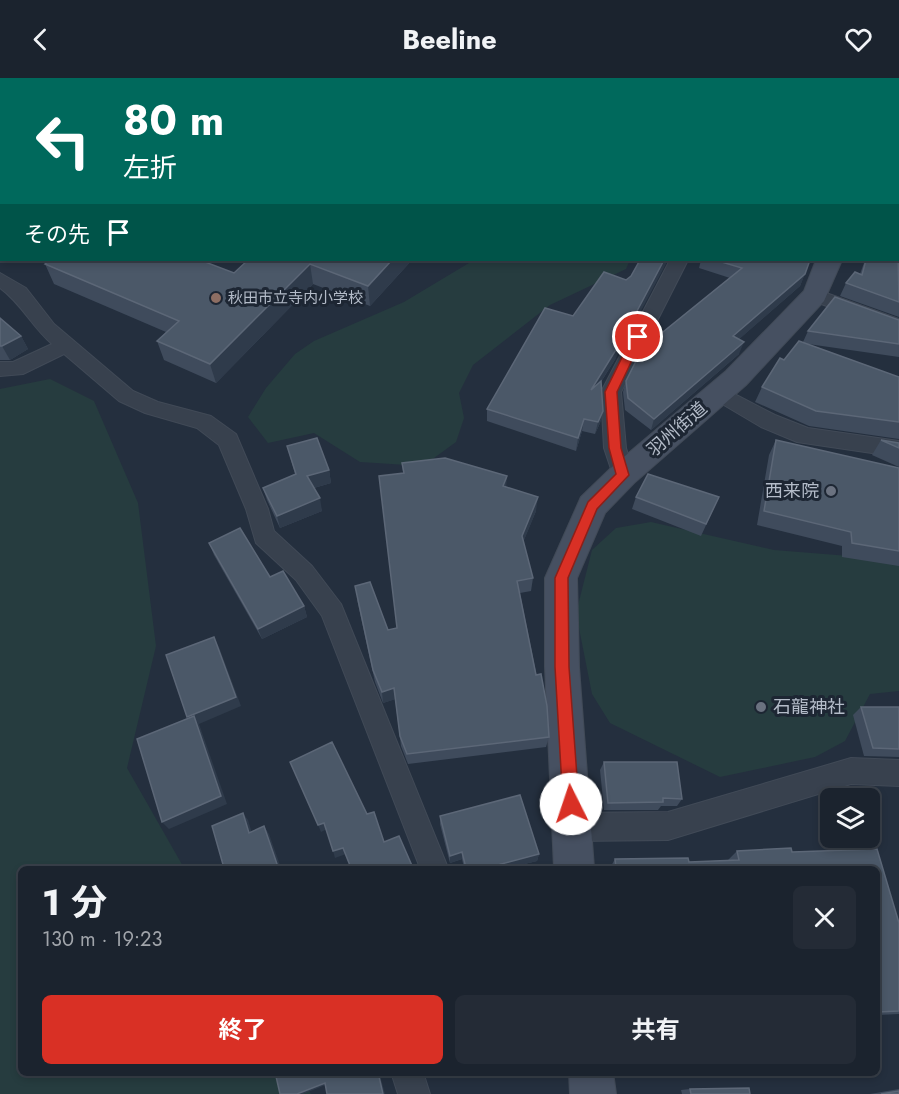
<!DOCTYPE html>
<html lang="ja">
<meta charset="utf-8">
<style>
body{margin:0;font-family:Jost,"Noto Sans JP",sans-serif;background:#242b36;color:#f1f3f6;height:100vh;display:flex;flex-direction:column;font-size:22px;white-space:nowrap}
*{box-sizing:border-box;margin:0}
p{font-size:20px;color:#a0a4aa}
.icon{flex:none;width:33px;height:33px;fill:none;stroke:currentColor;stroke-width:2;stroke-linecap:round;stroke-linejoin:round}
.map{position:relative;flex:1;overflow:hidden}
.sheet{position:absolute;left:18px;top:788px;width:862px;height:210px;display:flex;flex-direction:column;background:#1b232e;border-radius:9px;box-shadow:0 3px 9px #0003,0 0 0 2px #39404a}
.sheet>*{flex:none}
.guide{position:absolute;left:0px;top:0px;width:900px;height:183px;box-shadow:0 3px 9px #0003,0 0 0 2px #39404a;background:#00695c;color:#fff;overflow:hidden}
.controls{position:absolute;left:820px;top:710px;display:grid;gap:12px}
.controls a{display:grid;place-items:center;width:60px;height:60px;border-radius:9px;background:#1b232e;box-shadow:0 3px 9px #0003,0 0 0 2px #39404a;font-size:30px}
.pin{position:absolute;display:grid;place-items:center;width:51px;height:51px;color:#fff;margin:-26px;border:3px solid #fff;border-radius:50%;box-shadow:0 2px 6px #0007}
.me{position:absolute;width:66px;margin:-33px;rotate:356deg;stroke-linejoin:round;filter:drop-shadow(0 0 4px #0008)}
.turn{display:flex;align-items:center;gap:21px;height:126px;padding:0 24px;font-size:27px}
.turn .icon{width:78px;height:78px;stroke-width:2.5}
.turn b{display:block;font-size:42px;line-height:51px}
.then{display:flex;align-items:center;height:57px;padding:0 24px;background:#0003;gap:12px;font-size:22px}
.round{display:grid;place-items:center;flex:none;width:63px;height:63px;border-radius:9px;background:#242b36}
.headline{display:flex;align-items:center;justify-content:space-between;height:102px;padding:0 24px}
h1{font-size:36px;font-weight:700;line-height:45px}
.primary-button{display:flex;gap:12px;margin-top:auto;padding:12px 24px}
.primary-button a{flex:1;height:69px;border-radius:9px;background:#d93025;color:#fff;font-size:24px;font-weight:700;line-height:69px;text-align:center}
.primary-button a+a{background:#242b36;color:#f1f3f6}
header{display:flex;justify-content:space-between;align-items:center;height:78px;padding:0 24px;background:#1b232e;font-size:27px;font-weight:700}
.map>svg:first-child{display:block}
.green{fill:#263c3f}
.lines{fill:none;stroke-linecap:round;stroke-linejoin:round}
.street-casing{stroke:#414a57;stroke-width:2}
.secondary-casing{stroke:#414a57;stroke-width:2}
.street{fill:#38414e;fill-rule:evenodd}
.secondary{fill:#465061;fill-rule:evenodd}
.wall{fill:#3f4b5c}
.shaded-wall{fill:#2f3b4b}
.building{fill:#4b5868;stroke:#5c6777;stroke-width:1.5}
.route{fill:#d93025;stroke:#8d1f18;stroke-width:1.5}
.education-dot{fill:#8d6e63;stroke:#1d2633;stroke-width:2}
.worship-dot{fill:#6b7280;stroke:#1d2633;stroke-width:2}
.labels{text-anchor:middle;stroke-width:6;stroke-linejoin:round;paint-order:stroke}
.far-poi-label{font-size:15px;fill:#b4bcc9;stroke:#1d2633;text-anchor:start}
.street-label{font-size:18px;fill:#b4bcc9;stroke:#1d2633}
.poi-label{font-size:18px;fill:#b4bcc9;stroke:#1d2633;text-anchor:end}
</style>
<header><svg class="icon" aria-label="back" viewBox="0 0 24 24"><path d="M15 5l-7 7 7 7"/></svg>Beeline<svg class="icon" aria-label="heart" viewBox="0 0 24 24"><path d="M12 20l-8-8c-3-5 5-10 8-4 3-6 11-1 8 4z"/></svg></header>
<div class="map">
<svg width="899" height="1016" viewBox="0 0 899 1016">
<rect width="100%" height="100%" fill="#242f3e"/>
<g class="green">
<path d="M474 182H630L626 191 550 227 473 287 459 315 464 340 456 364 423 388 360 384 314 355 268 365 248 339 266 310 295 276 314 263 404 224Z"/>
<path d="M50 301 94 323 138 425 156 568 127 690 184 790H21V994L299 995 311 1016H0V311Z"/>
<path d="M651 444 774 472 899 482V613L870 616 845 663 815 679 720 699 610 645 592 616 576 535 592 472 616 450Z"/>
</g>
<g class="lines">
<g class="street-casing">
<g id="street">
<path d="M148 0H164L147 2Z"/>
<path d="M286 0H304L305 2H288Z"/>
<path d="M768 0H810L811 1 770 2Z"/>
<rect x="0" y="70" width="2" height="10"/>
<path d="M670 182H688L621 314 626 370 634 397 631 403 623 406 615 403 604 370 601 314Z"/>
<path d="M0 195 26 210 54 246 133 313 158 324 211 338 236 356 268 431 274 453 312 488 341 526 448 790H420L322 538 296 502 256 465 246 431 219 367 197 350 145 335 119 323 64 276 23 296 0 298V284H13L52 266C32 249 21 225 0 210Z"/>
<path d="M815 211 899 241V255L808 221 806 217 808 213Z"/>
<path d="M719 308 775 337 808 350 899 363V379L797 364 761 349 712 320 709 315 712 310Z"/>
<path d="M851 680 899 682V708L851 706 668 762 573 763 563 759 559 749 563 739 573 735 668 734Z"/>
<path d="M391 994H423L430 1016H398Z"/>
</g>
</g>
<g class="secondary-casing">
<g id="secondary">
<rect x="793" y="0" width="20" height="2"/>
<path d="M816 182H842L824 223 746 307 634 405 605 435 577 500 579 589 594 790H554L545 589V500L581 419 612 389 726 293 804 213Z"/>
<path d="M569 994H613L616 1016H570Z"/>
</g>
</g>
<use href="#street" class="street"/>
<use href="#secondary" class="secondary"/>
</g>
<g class="wall">
<path d="M700 0H743V2H701Z"/>
<path d="M2 94V162H0V96Z"/>
<path d="M898 111H899V239L840 218 846 205 860 196 865 182H898Z"/>
<path d="M47 182H200L234 195 248 182H412L370 228 313 206 216 305 164 282 157 263 166 254 54 206 45 186 49 182Z"/>
<path d="M701 182H810L800 208 739 261V276L651 352 625 332 623 314 626 303 730 200 699 190Z"/>
<path d="M0 240 21 258 28 271 10 282H0Z"/>
<path d="M899 242V279L808 266 899 299V361L809 348 755 324 762 309 784 282 803 264 808 253Z"/>
<path d="M616 280 601 304 603 333 600 345 595 356 582 353 576 373 487 343V331Z"/>
<path d="M776 362 899 390V488L842 479V468L757 447 769 377Z"/>
<path d="M881 362 899 365V389L872 377Z"/>
<path d="M287 368 329 392 331 405 314 410 322 433 280 450 267 422 263 410 295 396Z"/>
<path d="M402 385 506 410 536 433 523 464 533 500 531 513 520 515 549 659 546 669 408 686 401 668 395 621 383 625 375 604 357 521 388 552 397 550 403 395Z"/>
<path d="M636 419H719L701 458 632 431Z"/>
<path d="M209 465 270 499 304 528 307 539 262 561 214 477Z"/>
<path d="M861 629H899V679L864 678 853 637Z"/>
<path d="M604 684 682 721 677 728H661L658 732H604L600 692Z"/>
<path d="M440 738 539 776 537 783 508 790H464L462 781 450 785 440 746Z"/>
<path d="M791 770 792 774 877 771 899 845V936L878 937V790H610L615 781 688 780 689 784 728 782 737 773Z"/>
<path d="M690 1011 750 1016H682L681 1012Z"/>
<path d="M899 1011V1016H870Z"/>
</g>
<g class="shaded-wall">
<path d="M88 0H106L107 2H86Z"/>
<path d="M108 0H120L118 2H108Z"/>
<path d="M712 0H743V2H711Z"/>
<path d="M2 40V57L0 58V41Z"/>
<path d="M392 182H412L370 228 368 208Z"/>
<path d="M664 182H668L616 280 588 324 591 312Z"/>
<path d="M310 186 313 206 216 305 210 286Z"/>
<path d="M805 196 800 208 729 270 733 258Z"/>
<path d="M21 258 28 271 10 282 2 268Z"/>
<path d="M744 264 739 276 651 352 654 341Z"/>
<path d="M603 333 600 345 595 356 598 344Z"/>
<path d="M584 341 582 353 576 373 578 360Z"/>
<path d="M329 392 331 405 310 411 307 398Z"/>
<path d="M507 398 506 412 503 408Z"/>
<path d="M538 419 536 433 520 472 522 458Z"/>
<path d="M320 420 322 433 280 450 277 438Z"/>
<path d="M304 528 307 539 262 561 258 551Z"/>
<path d="M214 559 219 569 241 628 199 646 227 726 169 751 162 744 193 648 187 639Z"/>
<path d="M394 610 396 621 383 625 382 614Z"/>
<path d="M243 735 248 742 254 762 249 755Z"/>
<path d="M324 745 327 751 321 754 318 747Z"/>
<path d="M264 748 269 756 281 790H275Z"/>
<path d="M343 770 346 776 335 780 333 773Z"/>
<path d="M462 774V781L450 785V778Z"/>
<path d="M539 776 537 783 508 790H486Z"/>
<path d="M378 994H379L385 1016H383Z"/>
<path d="M325 1005 328 1006 303 1016H297Z"/>
</g>
<g class="building">
<path d="M20 0H88L86 2H18Z"/>
<path d="M358 0H415L417 2H358L356 1Z"/>
<path d="M2 12V40L0 41V13Z"/>
<path d="M2 94V146H0V96Z"/>
<path d="M899 138V164H898Z"/>
<path d="M898 174 899 224 846 205 855 194 862 197 866 182H898Z"/>
<path d="M50 182H200L234 195 248 182H392L368 208 310 186 210 286 157 263 179 243 45 186Z"/>
<path d="M640 182H664L619 267 591 312 601 303 603 333 598 344 584 341 578 360 487 331 545 230 573 238 604 194 626 202 631 198Z"/>
<path d="M715 182H810L805 196 733 258 744 264 654 341 628 320 626 303 642 271 742 190Z"/>
<path d="M835 219 899 242V266L808 253Z"/>
<path d="M0 240 21 258 2 268H0Z"/>
<path d="M799 263 899 299V344L816 333 762 309 780 280 784 282Z"/>
<path d="M317 360 329 392 307 398 320 420 277 438 263 410 296 396 287 368Z"/>
<path d="M776 362 899 390V473L852 465 851 454 764 433Z"/>
<path d="M881 362 899 365V370Z"/>
<path d="M445 380 507 398 503 408 538 419 522 458 533 500 517 503 536 597 541 596 547 628 549 659 407 676 400 658 394 610 382 614 373 592 355 508 370 504 388 552 397 550 379 398 404 395 402 385Z"/>
<path d="M648 396 719 419 706 446 636 419Z"/>
<path d="M240 450 270 499 283 493 304 528 258 551 209 465Z"/>
<path d="M214 559 236 619 187 639 166 577Z"/>
<path d="M861 629H899V671L873 670Z"/>
<path d="M194 638 221 718 162 744 137 661Z"/>
<path d="M332 664 367 736 374 734 384 764 399 758 413 790H351L343 770 333 773 324 745 318 747 290 684Z"/>
<path d="M604 684H677L682 721 663 720V724L608 725Z"/>
<path d="M520 717 539 776 486 790H466L462 774 450 778 440 738Z"/>
<path d="M243 735 249 755 264 748 278 789 275 790H224L212 748Z"/>
<path d="M791 770 792 774 877 771 899 845V933L878 934V790H616L615 781 688 780 689 784 739 782 737 773Z"/>
<path d="M275 994H378L383 1016H327L325 1005 297 1016H280Z"/>
<path d="M749 1010 750 1016H691L690 1011Z"/>
<path d="M899 1013V1016H881Z"/>
</g>
<path class="route" d="M638 255 643 259 617 314 621 370 629 397 597 431 568 500 569 589 579 726 577 732 571 734 566 732 563 726 555 589V500L588 424 616 396 609 370 605 314 632 259Z"/>
<circle class="education-dot" cx="216" cy="220" r="6"/>
<g class="worship-dot">
<circle cx="831" cy="413" r="6"/>
<circle cx="761" cy="629" r="6"/>
</g>
<g class="labels">
<g class="far-poi-label">
<text x="228" y="225">秋田市立寺内小学校</text>
</g>
<g class="street-label">
<text transform="translate(677 351) rotate(-41)" y="6">羽州街道</text>
</g>
<g class="poi-label">
<text x="819" y="419">西来院</text>
<text x="773" y="635" text-anchor="start">石龍神社</text>
</g>
</g>
</svg>
<div class="controls">
<a><svg class="icon" aria-label="layers" viewBox="0 0 24 24"><path d="M12 4l9 5-9 5-9-5zM3 14l9 5 9-5"/></svg></a>
</div>
<div class="pin" style="left:638px;top:259px;background:#d93025"><svg class="icon" aria-label="arrive" viewBox="0 0 24 24"><path d="M6 21V4h12l-3 4 3 4H6"/></svg></div>
<svg class="me" style="left:571px;top:726px" viewBox="-20 -20 40 40"><circle r="19" fill="#fff"/><path d="M0-13L10 11 0 6-10 11z" fill="#d93025"/></svg>
<div class="guide">
<div class="turn"><svg class="icon" aria-label="left" viewBox="0 0 24 24"><path d="M17 20v-9H6M10 6l-5 5 5 5"/></svg><div><b>80 m</b>左折</div></div>
<div class="then">その先<svg class="icon" aria-label="arrive" viewBox="0 0 24 24"><path d="M6 21V4h12l-3 4 3 4H6"/></svg></div>
</div>
<section class="sheet">
<div class="headline"><div><h1>1 分</h1><p>130 m · 19:23</p></div><a class="round"><svg class="icon" aria-label="close" viewBox="0 0 24 24"><path d="M6 6l12 12M18 6L6 18"/></svg></a></div>
<div class="primary-button"><a>終了</a><a>共有</a></div>
</section>
</div>
